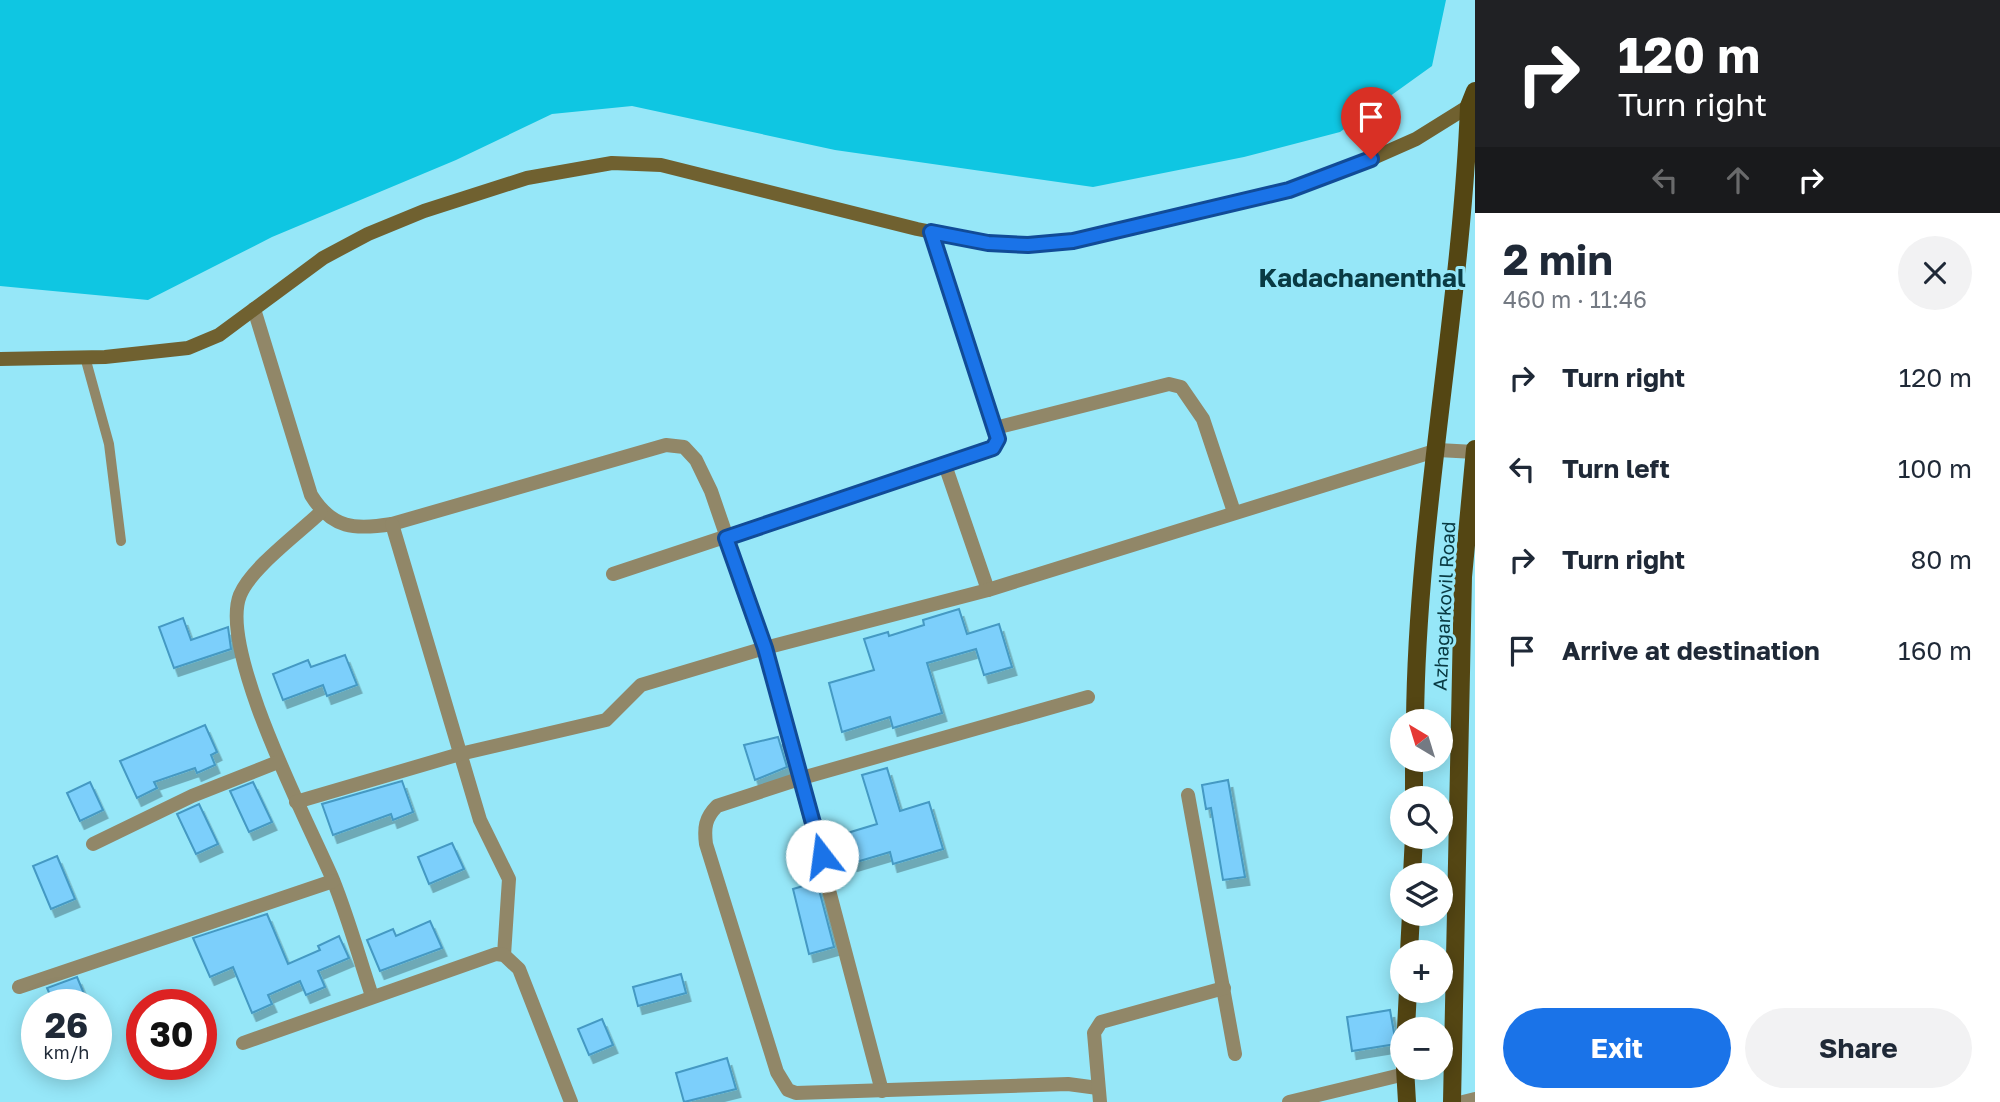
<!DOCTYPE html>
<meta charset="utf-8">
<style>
body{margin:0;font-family:"Golos Text",sans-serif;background:#f2f2f3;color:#1f2937;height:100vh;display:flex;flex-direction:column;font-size:26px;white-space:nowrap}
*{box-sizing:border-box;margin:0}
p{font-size:23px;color:#747a83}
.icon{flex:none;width:38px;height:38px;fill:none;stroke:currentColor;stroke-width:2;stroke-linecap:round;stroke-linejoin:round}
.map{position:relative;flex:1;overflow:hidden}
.panel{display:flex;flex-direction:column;background:#fff;width:525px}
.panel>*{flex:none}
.guide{background:#202124;color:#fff;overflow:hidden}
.needle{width:46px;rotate:322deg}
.controls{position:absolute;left:1390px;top:709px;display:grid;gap:14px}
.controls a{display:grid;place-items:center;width:63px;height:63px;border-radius:50%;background:#fff;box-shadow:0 4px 18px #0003;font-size:35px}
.speed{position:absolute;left:21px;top:989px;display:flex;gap:14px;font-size:35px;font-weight:700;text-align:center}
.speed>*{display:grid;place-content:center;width:91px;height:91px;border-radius:50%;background:#fff;box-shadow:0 4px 18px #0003;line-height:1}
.speed small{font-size:18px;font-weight:400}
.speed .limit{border:10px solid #d22;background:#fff;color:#111}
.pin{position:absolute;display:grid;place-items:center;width:60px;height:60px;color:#fff;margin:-72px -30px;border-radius:50% 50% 50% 0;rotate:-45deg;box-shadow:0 0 7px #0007}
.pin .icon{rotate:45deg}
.me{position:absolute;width:77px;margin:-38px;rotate:345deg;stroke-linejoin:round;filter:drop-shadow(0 0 5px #0008)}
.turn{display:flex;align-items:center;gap:24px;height:147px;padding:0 28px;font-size:32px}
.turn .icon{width:91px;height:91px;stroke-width:2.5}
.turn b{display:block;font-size:49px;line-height:60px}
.lanes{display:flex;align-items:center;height:66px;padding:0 28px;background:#0003;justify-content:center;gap:35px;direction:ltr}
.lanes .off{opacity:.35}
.round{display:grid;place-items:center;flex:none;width:74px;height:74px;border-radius:37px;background:#f2f2f3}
.overview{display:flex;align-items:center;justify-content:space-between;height:119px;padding:0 28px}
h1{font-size:42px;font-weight:700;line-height:52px}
.button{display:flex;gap:14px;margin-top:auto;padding:14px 28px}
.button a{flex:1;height:80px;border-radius:42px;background:#1a73e8;color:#fff;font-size:28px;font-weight:700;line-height:80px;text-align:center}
.button a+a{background:#f2f2f3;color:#1f2937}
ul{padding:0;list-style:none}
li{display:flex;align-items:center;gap:21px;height:91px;padding:0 28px}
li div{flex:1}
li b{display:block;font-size:26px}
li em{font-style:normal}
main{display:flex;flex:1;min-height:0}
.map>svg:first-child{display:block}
.water{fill:#0fc6e2}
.building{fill:#7bcffb;stroke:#4499c3;stroke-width:2;filter:url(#shadow)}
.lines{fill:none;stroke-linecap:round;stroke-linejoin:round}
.service{stroke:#918768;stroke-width:10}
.minor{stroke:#918768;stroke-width:14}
.secondary{stroke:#706130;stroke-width:14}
.primary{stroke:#544613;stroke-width:18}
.route-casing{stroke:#114b97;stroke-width:18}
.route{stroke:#1a73e8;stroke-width:12}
.labels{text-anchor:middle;stroke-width:6;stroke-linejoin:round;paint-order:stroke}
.street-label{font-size:19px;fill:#093a43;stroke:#96e7f8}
.district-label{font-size:26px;font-weight:bold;fill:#093a43;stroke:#96e7f8}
</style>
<main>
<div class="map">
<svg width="1475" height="1102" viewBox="0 0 1475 1102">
<defs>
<filter id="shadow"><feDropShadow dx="4.5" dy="8" stdDeviation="0" flood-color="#0004"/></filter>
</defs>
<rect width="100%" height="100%" fill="#96e7f8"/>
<path class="water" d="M0 0H1446L1432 66 1340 132 1244 157 1093 187 835 150 632 106 552 114 456 160 272 237 148 300 0 286Z"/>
<g class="building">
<path d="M959 609 967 634 999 624 1012 667 984 675 976 649 927 663 942 713 893 728 890 717 842 732 829 683 874 670 864 639 888 632 889 636 924 625 923 620Z"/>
<path d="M183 618 191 640 228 627 231 649 174 668 159 627Z"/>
<path d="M345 655 357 685 327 696 323 685 283 700 273 674 308 660 311 667Z"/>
<path d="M205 725 217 752 211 755 215 765 197 773 195 768 154 782 157 788 137 798 120 761Z"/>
<path d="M778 737 787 767 755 780 744 745Z"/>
<path d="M887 768 900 811 929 802 943 849 893 864 890 852 853 863 844 834 877 824 862 775Z"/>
<path d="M1228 780 1245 877 1223 880 1211 808 1206 809 1202 785Z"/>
<path d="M402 781 413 812 393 820 391 814 333 835 322 804Z"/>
<path d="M90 782 103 810 80 821 67 793Z"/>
<path d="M253 782 272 822 249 832 230 791Z"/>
<path d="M199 804 218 844 196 854 177 814Z"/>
<path d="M452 843 464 869 429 884 418 857Z"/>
<path d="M57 856 75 899 51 909 33 866Z"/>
<path d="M817 882 834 947 809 954 793 889Z"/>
<path d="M267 914 288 964 320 950 318 946 339 936 349 958 318 971 325 987 306 995 300 981 268 995 272 1004 252 1013 233 967 210 977 193 938Z"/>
<path d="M430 921 442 948 380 971 367 940 393 929 396 936Z"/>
<path d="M681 974 686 993 638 1006 633 987Z"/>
<path d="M77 977 87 1001 78 1004H54L47 988Z"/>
<path d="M1390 1010 1396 1044 1352 1051 1347 1017Z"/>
<path d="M602 1019 613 1045 589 1055 578 1029Z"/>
<path d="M727 1058 736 1089 684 1102 676 1073Z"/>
</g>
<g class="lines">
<path class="service" d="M85 357 109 444 121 541"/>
<g class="minor">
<path d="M254 309 311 495C332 529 355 530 392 524L666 445 684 447 696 460 711 491 765 648 882 1091"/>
<path d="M995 428 1169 384 1181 387 1203 419 1234 512"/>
<path d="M945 465 988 590"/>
<path d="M321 512C299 533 251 568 240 595 218 650 309 824 333 880 348 917 359 957 372 996"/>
<path d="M392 524 480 820 509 879 504 955"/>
<path d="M613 574 993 448 998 439 931 232"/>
<path d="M1088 697 802 778 717 806C705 818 704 828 706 844L777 1072 788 1090 796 1093 1068 1084 1098 1088"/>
<path d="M1188 795 1235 1054"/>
<path d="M296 802 460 754 606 720 641 685 765 648 988 590 1438 450 1475 452"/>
<path d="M93 844 192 796 278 762"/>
<path d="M19 987 333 881"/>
<path d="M243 1043 496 954 504 955 519 969 571 1102"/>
<path d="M1100 1102 1094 1033 1101 1022 1224 988"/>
<path d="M1289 1102 1405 1074"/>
<path d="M1463 1102 1475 1099"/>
</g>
<path class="secondary" d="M0 359 105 357 188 348 219 335 323 258 368 234 424 211 527 178 612 163 661 165 917 229 988 243 1028 245 1073 241 1289 190 1348 169 1416 139 1469 106 1475 105"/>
<g class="primary">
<path d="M1415 721C1417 516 1461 311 1469 106L1475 91"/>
<path d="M1414 798V760"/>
<path d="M1412 875 1414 836"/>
<path d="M1409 952 1411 914"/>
<path d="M1406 1029 1408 990"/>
<path d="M1405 1068 1407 1102"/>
<path d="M1452 1102 1463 577 1475 449"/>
</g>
</g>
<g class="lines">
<g class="route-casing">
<path id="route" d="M822 856 765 648 726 538 993 448 998 439 931 232 988 243 1028 245 1073 241 1289 190 1371 159"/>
</g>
<use href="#route" class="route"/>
</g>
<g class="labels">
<g class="street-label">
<text transform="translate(1444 606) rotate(-87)" y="7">Azhagarkovil Road</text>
</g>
<g class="district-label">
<text x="1362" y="287">Kadachanenthal</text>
</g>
</g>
</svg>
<div class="controls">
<a><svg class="needle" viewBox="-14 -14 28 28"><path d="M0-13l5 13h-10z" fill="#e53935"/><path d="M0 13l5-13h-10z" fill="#747a83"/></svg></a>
<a><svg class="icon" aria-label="search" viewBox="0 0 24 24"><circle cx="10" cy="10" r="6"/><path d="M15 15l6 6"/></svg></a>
<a><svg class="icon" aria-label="layers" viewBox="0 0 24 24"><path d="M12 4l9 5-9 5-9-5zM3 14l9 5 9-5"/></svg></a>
<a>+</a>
<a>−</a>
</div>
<div class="speed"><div>26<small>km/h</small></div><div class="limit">30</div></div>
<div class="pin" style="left:1371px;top:159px;background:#d93025"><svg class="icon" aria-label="arrive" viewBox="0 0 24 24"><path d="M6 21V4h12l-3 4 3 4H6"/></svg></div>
<svg class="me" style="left:822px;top:856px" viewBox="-20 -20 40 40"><circle r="19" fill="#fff"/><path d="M0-13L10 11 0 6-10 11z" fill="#1a73e8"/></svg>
</div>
<section class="panel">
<div class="guide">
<div class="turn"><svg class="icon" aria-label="right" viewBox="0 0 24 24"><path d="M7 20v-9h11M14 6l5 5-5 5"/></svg><div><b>120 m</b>Turn right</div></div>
<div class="lanes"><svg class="icon off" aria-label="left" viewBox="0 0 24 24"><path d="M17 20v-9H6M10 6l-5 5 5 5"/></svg><svg class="icon off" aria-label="ahead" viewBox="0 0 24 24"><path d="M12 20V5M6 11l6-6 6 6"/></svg><svg class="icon" aria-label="right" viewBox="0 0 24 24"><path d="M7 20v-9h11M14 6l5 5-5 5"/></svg></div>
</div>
<div class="overview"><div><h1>2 min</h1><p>460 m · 11:46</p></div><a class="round"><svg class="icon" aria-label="close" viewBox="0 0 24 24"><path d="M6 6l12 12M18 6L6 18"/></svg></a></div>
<ul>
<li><svg class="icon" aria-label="right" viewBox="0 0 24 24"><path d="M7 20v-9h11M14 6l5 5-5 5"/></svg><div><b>Turn right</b></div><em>120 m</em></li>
<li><svg class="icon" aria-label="left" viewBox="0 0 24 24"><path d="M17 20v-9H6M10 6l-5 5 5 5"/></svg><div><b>Turn left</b></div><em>100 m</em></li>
<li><svg class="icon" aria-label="right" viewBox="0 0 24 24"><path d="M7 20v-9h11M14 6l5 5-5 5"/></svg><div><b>Turn right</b></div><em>80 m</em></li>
<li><svg class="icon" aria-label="arrive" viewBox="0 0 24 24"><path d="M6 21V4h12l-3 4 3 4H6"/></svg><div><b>Arrive at destination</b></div><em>160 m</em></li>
</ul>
<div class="button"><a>Exit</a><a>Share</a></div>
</section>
</main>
